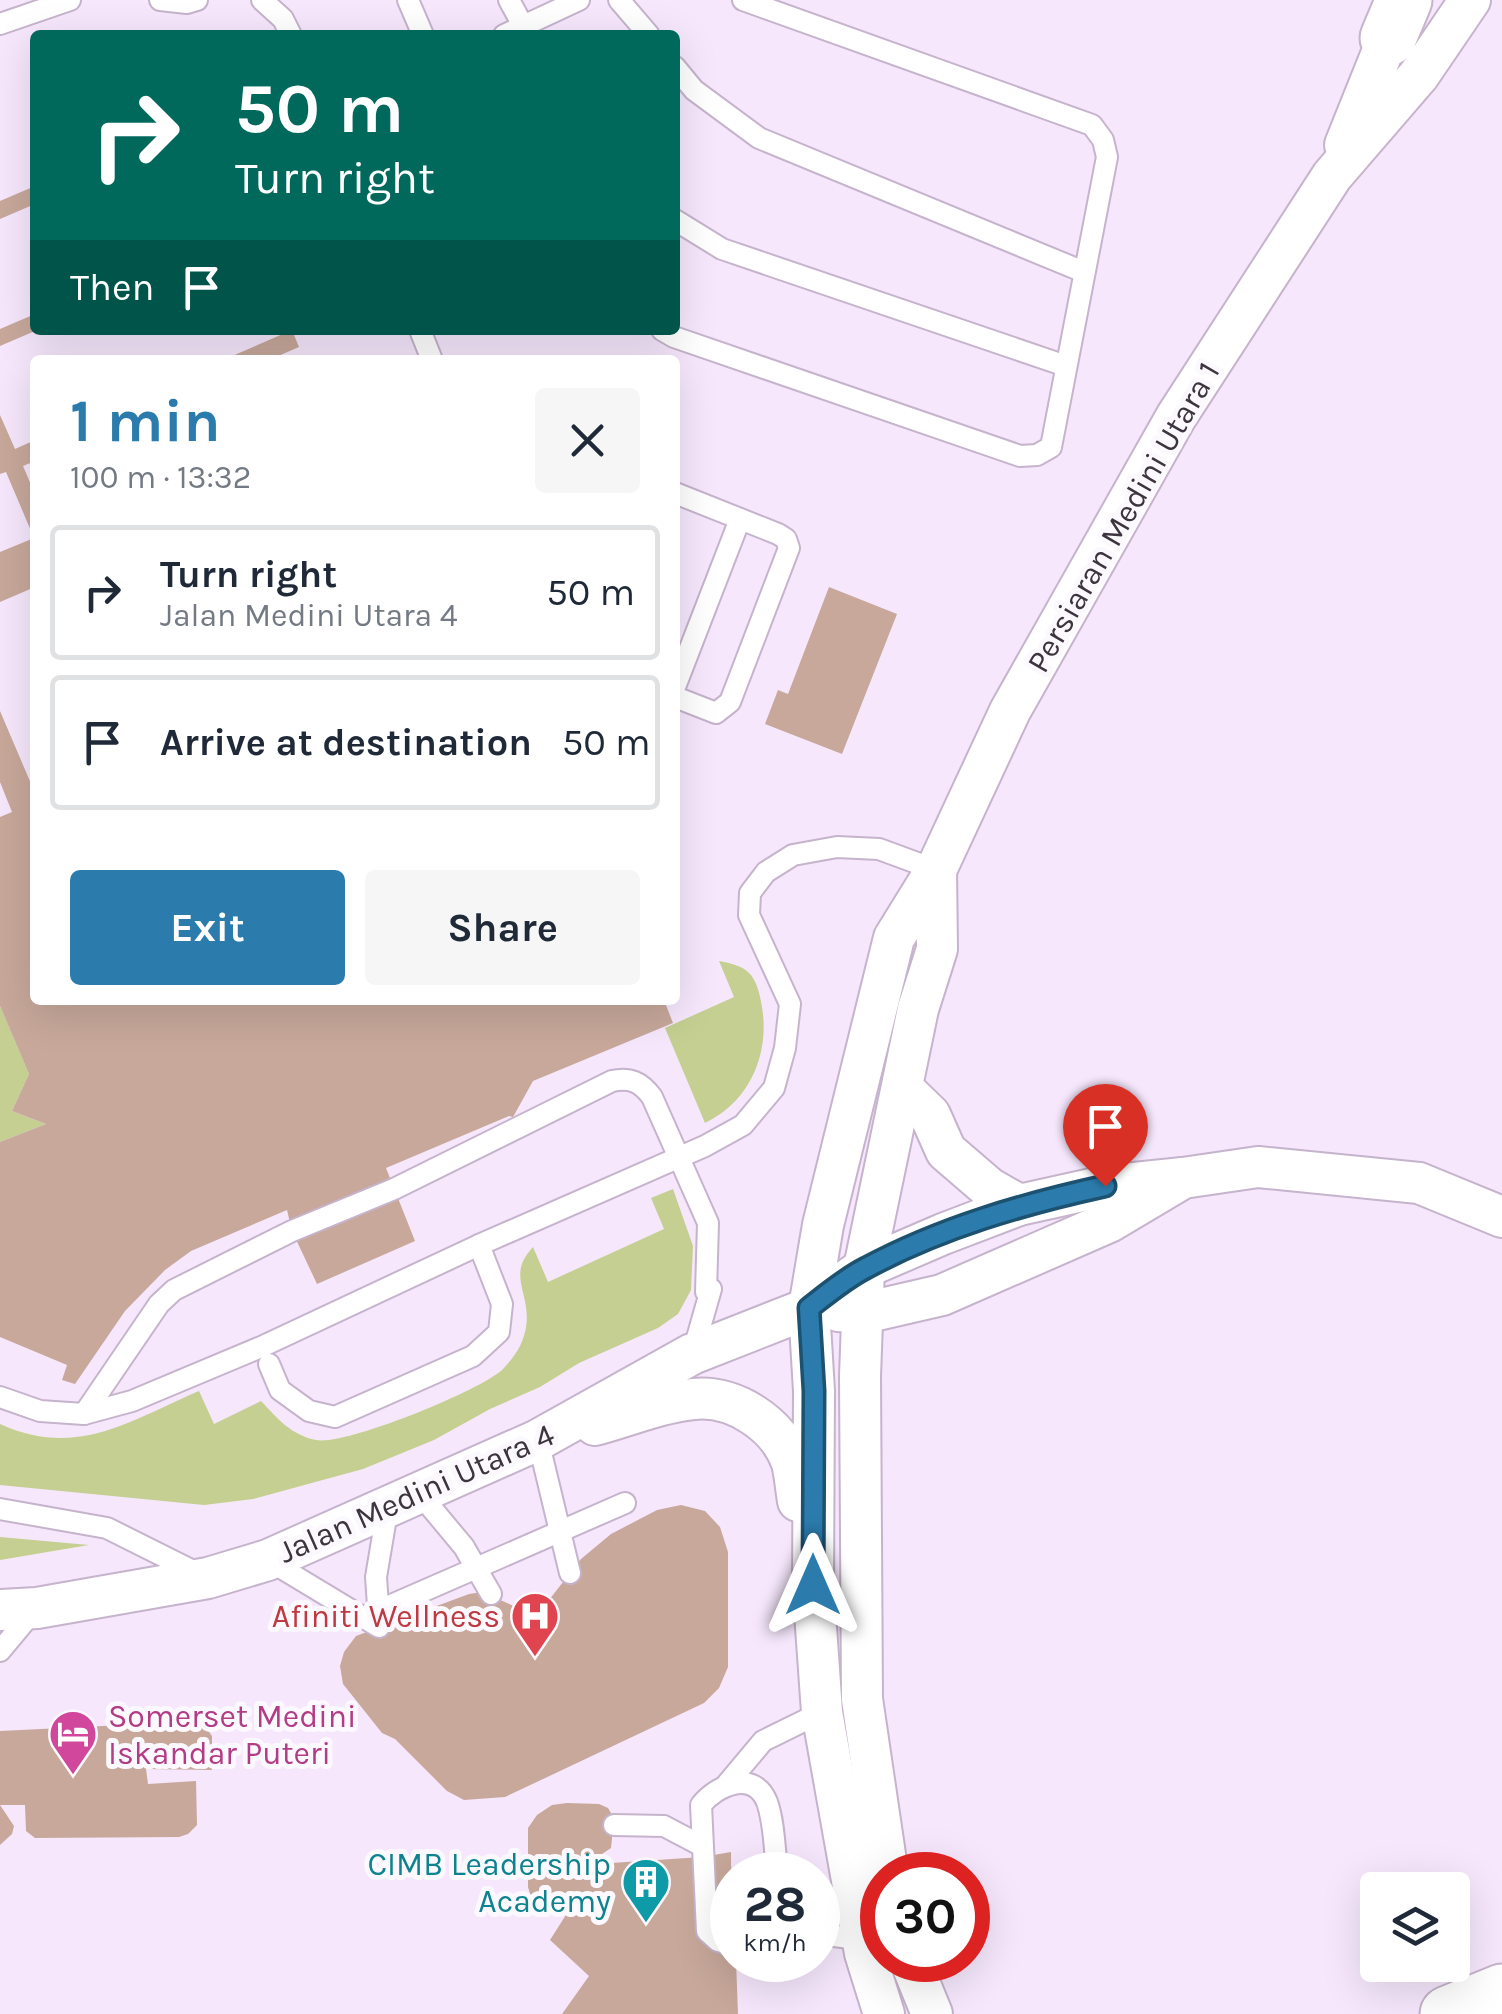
<!DOCTYPE html>
<meta charset="utf-8">
<style>
body{margin:0;font-family:Karla,sans-serif;background:#f6f6f7;color:#1f2937;height:100vh;display:flex;flex-direction:column;font-size:38px;white-space:nowrap}
*{box-sizing:border-box;margin:0}
p{font-size:32px;color:#747a83}
.icon{flex:none;width:55px;height:55px;fill:none;stroke:currentColor;stroke-width:2;stroke-linecap:round;stroke-linejoin:round}
.map{position:relative;flex:1;overflow:hidden}
.panel{position:absolute;left:30px;top:355px;width:650px;height:650px;display:flex;flex-direction:column;background:#fff;border-radius:10px;box-shadow:0 10px 40px #0002}
.panel>*{flex:none}
.hud{position:absolute;left:30px;top:30px;width:650px;height:305px;border-radius:10px;box-shadow:0 10px 40px #0002;background:#00695c;color:#fff;overflow:hidden}
.fabs{position:absolute;left:1360px;top:1872px;display:grid;gap:20px}
.fabs a{display:grid;place-items:center;width:110px;height:110px;border-radius:10px;background:#fff;box-shadow:0 10px 40px #0002;font-size:50px}
.speed{position:absolute;left:710px;top:1852px;display:flex;gap:20px;font-size:50px;font-weight:700;text-align:center}
.speed>*{display:grid;place-content:center;width:130px;height:130px;border-radius:50%;background:#fff;box-shadow:0 10px 40px #0002;line-height:1}
.speed small{font-size:25px;font-weight:400}
.speed .limit{border:15px solid #d22;background:#fff;color:#111}
.pin{position:absolute;display:grid;place-items:center;width:85px;height:85px;color:#fff;margin:-102px -42px;border-radius:50% 50% 50% 0;rotate:-45deg;box-shadow:0 0 10px #0007}
.pin .icon{rotate:45deg}
.me{position:absolute;width:110px;margin:-55px;rotate:0deg;stroke-linejoin:round;filter:drop-shadow(0 0 8px #0008)}
.turn{display:flex;align-items:center;gap:35px;height:210px;padding:0 40px;font-size:45px}
.turn .icon{width:130px;height:130px;stroke-width:2.5}
.turn b{display:block;font-size:70px;line-height:85px}
.then{display:flex;align-items:center;height:95px;padding:0 40px;background:#0003;gap:20px;font-size:38px}
.round{display:grid;place-items:center;flex:none;width:105px;height:105px;border-radius:10px;background:#f6f6f7}
.head{display:flex;align-items:center;justify-content:space-between;height:170px;padding:0 40px}
h1{font-size:60px;font-weight:700;line-height:75px;color:#2b7cad}
.primary-button{display:flex;gap:20px;margin-top:auto;padding:20px 40px}
.primary-button a{flex:1;height:115px;border-radius:10px;background:#2b7cad;color:#fff;font-size:40px;font-weight:700;line-height:115px;text-align:center}
.primary-button a+a{background:#f6f6f7;color:#1f2937}
ul{padding:0;list-style:none}
li{display:flex;align-items:center;gap:30px;height:135px;margin:0 20px 15px;padding:0 20px;border:5px solid #e0e1e3;border-radius:10px}
li div{flex:1}
li b{display:block;font-size:38px}
li em{font-style:normal}
.map>svg:first-child{display:block}
.green{fill:#c4cf91}
.building{fill:#c7a89b}
.lines{fill:none;stroke-linecap:round;stroke-linejoin:round}
.lane-casing{stroke:#c6b3cc;stroke-width:24}
.street-casing{stroke:#c6b3cc;stroke-width:44}
.secondary-casing{stroke:#c6b3cc;stroke-width:59}
.lane{stroke:#fff;stroke-width:20}
.street{stroke:#fff;stroke-width:40}
.secondary{stroke:#fff;stroke-width:55}
.route-casing{stroke:#1c5170;stroke-width:25}
.route{stroke:#2b7cad;stroke-width:18}
.labels{text-anchor:middle;stroke-width:10;stroke-linejoin:round;paint-order:stroke}
.street-label{font-size:32px;fill:#3c343e;stroke:#fcf9fe}
.health-label{font-size:32px;fill:#be3a42;stroke:#fcf9fe;text-anchor:end}
.hotel-label{font-size:32px;fill:#b23c85;stroke:#fcf9fe;text-anchor:start}
.culture-label{font-size:32px;fill:#0d838f;stroke:#fcf9fe;text-anchor:end}
</style>
<div class="map">
<svg width="1502" height="2014" viewBox="0 0 1502 2014">
<rect width="100%" height="100%" fill="#f6e7fc"/>
<g class="green">
<path d="M719 961C729 963 740 965 748 972 757 980 760 995 762 1007 770 1055 749 1102 705 1123L665 1028 734 997Z"/>
<path d="M0 1006 29 1074 12 1111 46 1124 0 1142Z"/>
<path d="M673 1189 693 1246 691 1290 678 1314 658 1328 579 1363 540 1387 490 1409 434 1440 363 1469 253 1499 204 1505 0 1485V1424C77 1459 129 1421 199 1391L214 1424 261 1401C278 1419 291 1435 316 1440 345 1446 479 1391 502 1370 508 1364 516 1354 520 1346 542 1299 501 1281 533 1247L548 1282 664 1229 651 1198Z"/>
<path d="M0 1537 89 1545 0 1560Z"/>
</g>
<g class="building">
<path d="M35 186V204L0 219V201Z"/>
<path d="M35 314V331L0 346V329Z"/>
<path d="M292 330 299 347 269 360H223Z"/>
<path d="M0 415 15 449 35 440V461L23 466 35 494V587L0 602V552L34 538 6 472 0 474Z"/>
<path d="M829 587 897 614 842 754 765 724 778 690 788 694Z"/>
<path d="M0 711 35 793V1000H664L673 1023 533 1081 513 1117 509 1116 386 1168 415 1241 317 1284 292 1231 287 1210 191 1251 165 1270 125 1311 75 1384 62 1380 67 1365 0 1337V1142L46 1124 12 1111 29 1074 0 1006V817L12 812 0 782Z"/>
<path d="M681 1505 705 1511 720 1527 728 1552V1667L719 1688 704 1703 505 1797 464 1800 447 1791 395 1739 382 1733 343 1684 340 1666 344 1652 356 1636 469 1594 482 1592 523 1610H534L549 1600 581 1559 611 1534 657 1510Z"/>
<path d="M144 1724 146 1728 200 1726 207 1729 212 1736V1770L146 1769 148 1784 196 1781 197 1825 188 1834 179 1837 35 1838 26 1831 25 1805H0V1731Z"/>
<path d="M567 1803 599 1804 608 1808 614 1818 611 1848 602 1854 583 1855 581 1865 702 1857 731 1852 732 1960H736L738 2014H562L589 1976 550 1940 571 1907 549 1908 539 1905 531 1897 528 1887V1828L537 1815 552 1805Z"/>
<path d="M0 1805 14 1826 12 1834 0 1845Z"/>
</g>
<g class="lines">
<g class="lane-casing">
<g id="lane">
<path d="M160 0 187 3 197 0"/>
<path d="M262 0 283 19 291 35"/>
<path d="M408 0 423 35"/>
<path d="M509 0 528 35"/>
<path d="M619 0 649 35"/>
<path d="M0 24 70 0"/>
<path d="M504 35 579 0"/>
<path d="M675 67 694 90 759 138 1084 272"/>
<path d="M675 220 722 249 1066 366"/>
<path d="M420 330 432 360"/>
<path d="M662 330 674 337 1020 456 1037 455 1051 447 1107 157 1103 140 1092 125 743 0"/>
<path d="M675 493 778 534 786 539 789 548 730 702 716 713 675 697"/>
<path d="M675 687 740 519"/>
<path d="M269 1364 280 1390 309 1411 335 1417 473 1356 499 1332 502 1304 479 1245"/>
<path d="M0 1397 40 1411 84 1414 132 1401 261 1347 479 1245 705 1146 743 1125 774 1088 785 1048 790 1004 749 915 750 893 766 872 793 855 837 847 879 849 936 870"/>
<path d="M84 1414 159 1304 174 1290 292 1231 394 1189 612 1081C630 1077 641 1082 652 1097L708 1223 706 1292 711 1289 693 1352"/>
<path d="M538 1440 570 1573"/>
<path d="M419 1493 464 1547 491 1594"/>
<path d="M0 1509 107 1528 201 1575"/>
<path d="M268 1560 379 1627"/>
<path d="M364 1617 625 1503"/>
<path d="M379 1620 376 1577 388 1506"/>
<path d="M0 1651 35 1609"/>
<path d="M727 1784 763 1741 822 1712"/>
<path d="M614 1825 664 1826 702 1846"/>
<path d="M818 1934 850 1938 864 1951"/>
<path d="M732 1945 718 1941 707 1931 701 1805C717 1785 754 1769 767 1802 775 1824 774 1852 778 1875"/>
</g>
</g>
<g class="street-casing">
<g id="street">
<path d="M1345 145 1388 38 1403 16"/>
<path d="M903 1089 930 1115 946 1151 989 1188 1019 1205"/>
<path d="M838 1311 864 1313 942 1295 1109 1222 1183 1178 1258 1167 1419 1183 1502 1217"/>
<path d="M595 1425C626 1417 661 1402 694 1399 734 1395 779 1424 792 1463 795 1475 796 1489 798 1501"/>
<path d="M0 1610 37 1608 208 1578 268 1560 538 1440 692 1354 809 1308 864 1268 943 1234 1019 1205 1105 1186 1183 1178"/>
<path d="M888 1875 862 1699 860 1376 864 1268 918 1009 937 949 936 870"/>
<path d="M910 1960 932 2014"/>
<path d="M884 2014 865 1953 822 1712 813 1585 814 1391 809 1308 823 1225 894 938 936 870 1010 711 1176 417 1332 176 1419 75 1470 0"/>
</g>
</g>
<g class="secondary-casing">
<g id="secondary">
<path d="M1388 38 1404 0"/>
<path d="M1448 2014 1502 1992"/>
</g>
</g>
<use href="#lane" class="lane"/>
<use href="#street" class="street"/>
<use href="#secondary" class="secondary"/>
</g>
<g class="lines">
<g class="route-casing">
<path id="route" d="M813 1585 814 1391 809 1308C827 1294 846 1278 866 1268 940 1228 1023 1204 1105 1186"/>
</g>
<use href="#route" class="route"/>
</g>
<defs>
<g id="hospital-pin" transform="scale(2.5)"><path d="M0 17L-7.5 6A9.5 9.5 0 1 1 7.5 6Z" fill="#e0444e" stroke="#fcf9fe"/><path d="M-5-5h3v3.5h4V-5h3V5h-3V1.5h-4V5h-3Z" fill="#fff"/></g>
<g id="hotel-pin" transform="scale(2.5)"><path d="M0 17L-7.5 6A9.5 9.5 0 1 1 7.5 6Z" fill="#d1479c" stroke="#fcf9fe"/><path d="M-6-4.5h1.5V1H6V5H4.5V3h-9V5H-6ZM-4 0a1.8 1.8 0 1 1 3.6 0ZM.5 0V-2.5h3Q6-2.5 6 0Z" fill="#fff"/></g>
<g id="building-pin" transform="scale(2.5)"><path d="M0 17L-7.5 6A9.5 9.5 0 1 1 7.5 6Z" fill="#0f9aa8" stroke="#fcf9fe"/><path d="M-4-6H4V6H1V3H-1V6H-4ZM-2.5-4.3h1.7v1.8h-1.7ZM.8-4.3h1.7v1.8H.8ZM-2.5-1h1.7V.8h-1.7ZM.8-1h1.7V.8H.8Z" fill="#fff"/></g>
</defs>
<g fill-rule="evenodd">
<use href="#hospital-pin" x="535" y="1616"/>
<use href="#hotel-pin" x="73" y="1734"/>
<use href="#building-pin" x="646" y="1882"/>
</g>
<g class="labels">
<g class="street-label">
<text transform="translate(1123 517) rotate(-60)" y="11">Persiaran Medini Utara 1</text>
<text transform="translate(416 1493) rotate(-24)" y="11">Jalan Medini Utara 4</text>
</g>
<g class="health-label">
<text x="500" y="1627">Afiniti Wellness</text>
</g>
<g class="hotel-label">
<text x="108" y="1727">Somerset Medini<tspan x="108" dy="37">Iskandar Puteri</tspan></text>
</g>
<g class="culture-label">
<text x="611" y="1875">CIMB Leadership<tspan x="611" dy="37">Academy</tspan></text>
</g>
</g>
</svg>
<div class="fabs">
<a><svg class="icon" aria-label="layers" viewBox="0 0 24 24"><path d="M12 4l9 5-9 5-9-5zM3 14l9 5 9-5"/></svg></a>
</div>
<div class="speed"><div>28<small>km/h</small></div><div class="limit">30</div></div>
<div class="pin" style="left:1105px;top:1186px;background:#d93025"><svg class="icon" aria-label="arrive" viewBox="0 0 24 24"><path d="M6 21V4h12l-3 4 3 4H6"/></svg></div>
<svg class="me" style="left:813px;top:1585px" viewBox="-20 -20 40 40"><path d="M0-17L14 15 0 8-14 15z" fill="#2b7cad" stroke="#fff" stroke-width="4"/></svg>
<div class="hud">
<div class="turn"><svg class="icon" aria-label="right" viewBox="0 0 24 24"><path d="M7 20v-9h11M14 6l5 5-5 5"/></svg><div><b>50 m</b>Turn right</div></div>
<div class="then">Then<svg class="icon" aria-label="arrive" viewBox="0 0 24 24"><path d="M6 21V4h12l-3 4 3 4H6"/></svg></div>
</div>
<section class="panel">
<div class="head"><div><h1>1 min</h1><p>100 m · 13:32</p></div><a class="round"><svg class="icon" aria-label="close" viewBox="0 0 24 24"><path d="M6 6l12 12M18 6L6 18"/></svg></a></div>
<ul>
<li><svg class="icon" aria-label="right" viewBox="0 0 24 24"><path d="M7 20v-9h11M14 6l5 5-5 5"/></svg><div><b>Turn right</b><p>Jalan Medini Utara 4</p></div><em>50 m</em></li>
<li><svg class="icon" aria-label="arrive" viewBox="0 0 24 24"><path d="M6 21V4h12l-3 4 3 4H6"/></svg><div><b>Arrive at destination</b></div><em>50 m</em></li>
</ul>
<div class="primary-button"><a>Exit</a><a>Share</a></div>
</section>
</div>
